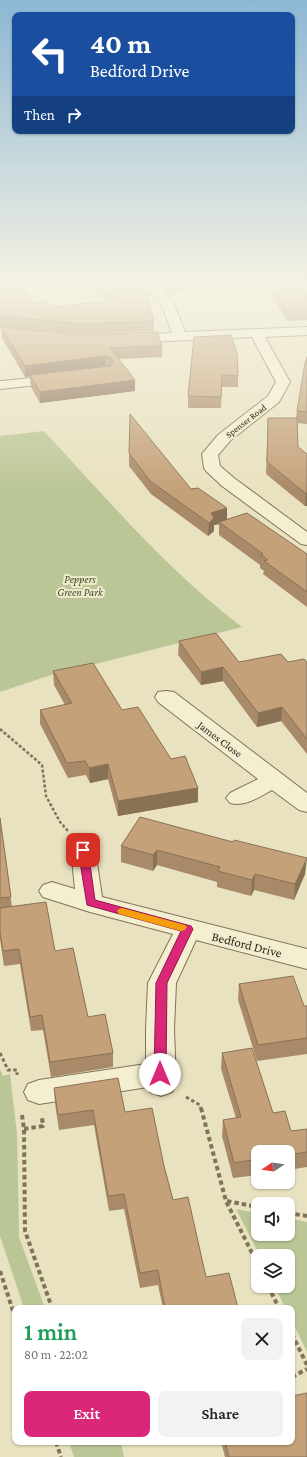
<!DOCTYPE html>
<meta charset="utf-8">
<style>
body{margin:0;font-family:"Crimson Pro",serif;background:#f2f2f2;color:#222;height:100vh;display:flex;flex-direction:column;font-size:15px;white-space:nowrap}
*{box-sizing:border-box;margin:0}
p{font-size:13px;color:#767676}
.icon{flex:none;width:22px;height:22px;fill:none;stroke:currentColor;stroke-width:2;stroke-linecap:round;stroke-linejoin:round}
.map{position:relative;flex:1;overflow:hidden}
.side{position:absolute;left:12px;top:1305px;width:283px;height:140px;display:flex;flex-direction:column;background:#fff;border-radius:8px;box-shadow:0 1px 3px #0004}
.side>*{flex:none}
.banner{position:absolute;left:12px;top:12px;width:283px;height:122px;border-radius:8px;box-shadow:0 1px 3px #0004;background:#1a4fa0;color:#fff;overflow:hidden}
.needle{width:26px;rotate:257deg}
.controls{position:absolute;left:251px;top:1145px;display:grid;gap:8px}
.controls a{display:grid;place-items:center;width:44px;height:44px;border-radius:8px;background:#fff;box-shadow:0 1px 3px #0004;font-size:20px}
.pin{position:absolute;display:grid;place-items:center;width:34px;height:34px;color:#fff;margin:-17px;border-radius:8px;box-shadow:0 2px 6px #0006}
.me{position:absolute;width:44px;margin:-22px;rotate:0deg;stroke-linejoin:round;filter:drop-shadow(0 0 3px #0008)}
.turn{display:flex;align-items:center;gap:14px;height:84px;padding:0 12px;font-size:18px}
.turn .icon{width:52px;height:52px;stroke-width:2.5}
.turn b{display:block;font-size:28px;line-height:34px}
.then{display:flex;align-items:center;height:38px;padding:0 12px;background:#0003;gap:8px;font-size:15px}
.round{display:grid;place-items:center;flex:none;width:42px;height:42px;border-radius:8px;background:#f2f2f2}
.overview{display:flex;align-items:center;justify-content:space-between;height:68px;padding:0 12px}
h1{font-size:24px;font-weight:600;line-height:30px;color:#1e9e55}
.button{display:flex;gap:8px;margin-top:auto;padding:8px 12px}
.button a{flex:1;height:46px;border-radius:8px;background:#db2777;color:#fff;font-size:16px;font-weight:600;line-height:46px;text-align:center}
.button a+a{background:#f2f2f2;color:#222}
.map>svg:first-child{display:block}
.green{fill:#bbc696}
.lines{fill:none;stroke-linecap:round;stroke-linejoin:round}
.minor-casing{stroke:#81735a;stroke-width:2}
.path-far2{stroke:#81735a;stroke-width:2.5;stroke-dasharray:3 2;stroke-linecap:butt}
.path-far1{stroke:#81735a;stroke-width:3;stroke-dasharray:3.5 2.5;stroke-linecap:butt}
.path{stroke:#81735a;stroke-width:4;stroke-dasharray:4.5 3;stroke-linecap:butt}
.minor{fill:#f5efd2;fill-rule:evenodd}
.wall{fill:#a98a68}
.shaded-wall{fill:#897155}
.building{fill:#c4a179;stroke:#897155}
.route{fill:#db2777;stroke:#8e194d}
.slow{fill:#f59e0b}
.labels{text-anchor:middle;stroke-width:4;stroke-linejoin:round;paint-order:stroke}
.far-street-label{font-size:9px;fill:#32291d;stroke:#f1ebcf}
.park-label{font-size:11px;font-style:italic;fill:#3e4c25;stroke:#f1ebcf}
.street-label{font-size:11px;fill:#32291d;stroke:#f1ebcf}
.near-street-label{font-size:13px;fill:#32291d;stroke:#f1ebcf}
</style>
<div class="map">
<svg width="307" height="1457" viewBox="0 0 307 1457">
<rect width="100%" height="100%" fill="#e9e2c0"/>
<g class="green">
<path d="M44 431C107 499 168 571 242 627L48 676 0 692V436Z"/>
<path d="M0 1069 3 1076 10 1074 17 1134 19 1237 45 1308H24L0 1236Z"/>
<path d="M236 1209 258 1213V1234H288V1218L307 1222V1352L292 1321V1308H285L275 1286H288V1256H260Z"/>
<path d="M69 1442H121L124 1457H74Z"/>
</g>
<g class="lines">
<g class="minor-casing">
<g id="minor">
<path d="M146 287H160L172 299 185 332 307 327V335L265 337 290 382 279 402 230 441 218 455 220 466 234 478 307 532V545L301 544 222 486 206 471 204 468 202 454 218 435 268 396 276 382 252 337 129 343 124 342 122 339 124 336 129 335 172 333 160 301Z"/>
<path d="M60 375 65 376 67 379 65 382 0 389V381H3Z"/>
<path d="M166 691 174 692 307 793V812L299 810 272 790C259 797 245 807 230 803L226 798 230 793 258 779 158 702 155 697 158 692Z"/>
<path d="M83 841 92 843 95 849 102 897 307 949V969L196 940 176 983 174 1029 176 1084 172 1092 161 1096 150 1092 148 1087 39 1104 28 1100 24 1092 28 1084 39 1080 146 1064V1029L148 983 173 934 90 912 43 897 39 891 43 885 52 882 75 889 71 849 74 843Z"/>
</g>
</g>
<path class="path-far2" d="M0 729 42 765 46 796 60 822 68 831"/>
<g class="path-far1">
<path d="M0 1053 8 1070H17V1075"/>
<path d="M186 1097 200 1105 201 1109"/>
</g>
<g class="path">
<path d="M201 1108 226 1201 258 1265"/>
<path d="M22 1115 24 1129 25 1231 52 1308"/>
<path d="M24 1129 43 1126 42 1118"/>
<path d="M227 1201 258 1207"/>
<path d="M288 1213 307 1216"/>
<path d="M0 1271 15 1317"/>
<path d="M268 1286 279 1308"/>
<path d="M292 1334 307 1365"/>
<path d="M292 1377 307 1369"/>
<path d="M56 1442 61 1457"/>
</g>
<use href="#minor" class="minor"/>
</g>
<g class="wall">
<path d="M0 287 34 303 52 307 107 301 90 287H152V295L147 296 154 321V331L83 334 0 327Z"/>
<path d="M162 287H208L168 293Z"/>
<path d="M267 287H307V320L287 321Z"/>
<path d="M1 327 162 346V357L119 359 135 391 40 403 31 387 30 376 25 377 2 338Z"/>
<path d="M194 337 238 376V387H222L221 408H188V396Z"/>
<path d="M307 357V424L297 423 298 447 307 454V506H305L266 474 268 418H296L297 411Z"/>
<path d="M129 453 191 489 227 519 307 554V607L263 574 264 571 260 568V565L219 535V524L214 525V531L208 536 151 494 129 466Z"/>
<path d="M179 641 239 662H307V754L281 721 257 727 223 681 201 685 178 655Z"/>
<path d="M53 671 122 710 171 759 198 788V802L118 816 108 779 90 783 86 775 68 778 40 724V710L65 705 54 685Z"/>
<path d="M140 817 305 874 294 900 254 890 251 896 217 887V882L157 865 153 871 121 862V846Z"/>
<path d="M0 818 12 907 55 951 88 1017 113 1053V1067L51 1077 43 1030 31 1031 20 964 4 966 0 939Z"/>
<path d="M239 984 304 1006H307V1054L257 1061 238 1000Z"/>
<path d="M222 1053 273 1113 291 1131 307 1129V1167L288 1170V1152H258V1175L233 1178 222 1136 223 1120 236 1118 221 1069Z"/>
<path d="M54 1088 125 1112 164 1166 173 1200 206 1277 238 1308H163L158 1285 140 1288 124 1209 109 1211 94 1125 59 1130 55 1103Z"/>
<path d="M221 1442H292L307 1457H225Z"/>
</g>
<g class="shaded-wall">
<path d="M144 287H152V295L144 296Z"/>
<path d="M168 287H208L168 293Z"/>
<path d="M105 356V368L25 377V366Z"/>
<path d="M135 380V391L40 403V392Z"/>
<path d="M307 493V506H305L306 494Z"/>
<path d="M227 508V521L219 522V524L214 525V531L208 536 209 523 211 513Z"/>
<path d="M223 667V681L201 685V672Z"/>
<path d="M282 707 281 721 257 727 258 713Z"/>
<path d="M108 764V779L90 783 89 768Z"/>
<path d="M198 788V802L118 816V801Z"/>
<path d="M157 850V865L153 871V855Z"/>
<path d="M307 858 305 874 294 900 295 884Z"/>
<path d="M255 874 254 890 251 896 252 880Z"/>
</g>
<g class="building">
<path d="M0 287H23L34 303 48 301 52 307 117 300 102 287H144L154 321 83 324 0 316Z"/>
<path d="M274 287H307V310H287Z"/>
<path d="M1 327 83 335 157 332 162 346 110 348 135 380 40 392 30 375 110 366 113 361 110 357 105 356 25 366Z"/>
<path d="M231 335 237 353 238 376 222 375 221 397 188 396 194 337Z"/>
<path d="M307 357V412L297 411 305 363Z"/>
<path d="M130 414 191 489 198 488 227 508 211 513 214 518 209 523 150 481 129 453Z"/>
<path d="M268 418H297L298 447 307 454V493L306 494 267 462Z"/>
<path d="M247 513 307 554V592L264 561 268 560 261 555 263 554 219 522Z"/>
<path d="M216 633 239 662 281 654 288 662 304 659 307 662V739L282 707 258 713 223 667 201 672 179 641Z"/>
<path d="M93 663 122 710 138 707 171 759 185 756 198 788 118 801 108 764 89 768 85 761 67 763 40 710 72 703 53 671Z"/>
<path d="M140 817 233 842 234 840 307 858 295 884 255 874 252 880 218 871 220 867 157 850 153 855 121 846Z"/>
<path d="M0 818 11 897 0 898Z"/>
<path d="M46 902 55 951 73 948 88 1017 105 1014 113 1053 50 1062 42 1015 30 1017 19 949 3 951 0 933V908Z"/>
<path d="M293 976 304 1006H307V1038L258 1045 239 984Z"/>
<path d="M252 1048 273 1113 285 1111 291 1131 307 1129V1152L288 1155V1152H258V1159L234 1163 223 1120 241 1117 222 1053Z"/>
<path d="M118 1078 125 1112 152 1108 164 1166 173 1200 188 1197 206 1277 229 1273 238 1308H165L158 1270 140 1273 124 1194 108 1196 93 1110 58 1115 54 1088Z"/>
<path d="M307 1393V1457H229L225 1442H292V1396Z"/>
</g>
<linearGradient id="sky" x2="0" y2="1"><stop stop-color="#8cb7d4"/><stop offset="0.58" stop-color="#f5f2e3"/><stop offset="1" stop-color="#f5f2e3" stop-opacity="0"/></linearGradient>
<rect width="307" height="491" fill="url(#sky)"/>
<path class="route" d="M83 846 88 850 95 900 191 926 193 929 167 983 166 1074 164 1078 160 1079 156 1078 154 1074 156 983 181 931 87 905 78 850Z"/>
<path class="slow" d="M122 908 185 925 187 927 185 930 181 931 119 914 117 911 119 909Z"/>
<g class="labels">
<g class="far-street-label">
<text transform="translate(246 421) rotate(-38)" y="3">Spenser Road</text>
</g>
<g class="park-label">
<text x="80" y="583">Peppers<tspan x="80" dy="13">Green Park</tspan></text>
</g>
<g class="street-label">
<text transform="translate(220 739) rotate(37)" y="4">James Close</text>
</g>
<g class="near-street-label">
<text transform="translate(247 944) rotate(14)" y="5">Bedford Drive</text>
</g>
</g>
</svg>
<div class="controls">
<a><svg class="needle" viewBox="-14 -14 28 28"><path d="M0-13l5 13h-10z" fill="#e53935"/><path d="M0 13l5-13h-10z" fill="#767676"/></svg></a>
<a><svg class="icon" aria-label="sound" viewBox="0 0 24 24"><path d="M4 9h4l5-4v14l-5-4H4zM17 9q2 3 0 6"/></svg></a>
<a><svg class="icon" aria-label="layers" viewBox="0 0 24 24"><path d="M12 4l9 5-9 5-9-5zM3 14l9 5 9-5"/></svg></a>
</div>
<div class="pin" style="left:83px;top:850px;background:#d93025"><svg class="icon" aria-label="arrive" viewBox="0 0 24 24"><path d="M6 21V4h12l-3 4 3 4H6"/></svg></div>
<svg class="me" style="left:160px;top:1074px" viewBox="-20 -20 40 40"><circle r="19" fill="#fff"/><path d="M0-13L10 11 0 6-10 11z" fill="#db2777"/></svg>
<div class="banner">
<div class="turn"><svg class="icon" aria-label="left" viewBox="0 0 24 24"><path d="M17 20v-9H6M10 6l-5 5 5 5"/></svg><div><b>40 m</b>Bedford Drive</div></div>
<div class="then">Then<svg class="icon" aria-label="right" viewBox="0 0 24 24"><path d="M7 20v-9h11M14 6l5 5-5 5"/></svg></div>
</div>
<section class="side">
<div class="overview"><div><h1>1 min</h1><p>80 m · 22:02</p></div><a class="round"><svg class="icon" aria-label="close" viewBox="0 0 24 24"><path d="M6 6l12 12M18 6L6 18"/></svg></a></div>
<div class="button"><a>Exit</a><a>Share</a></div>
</section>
</div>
